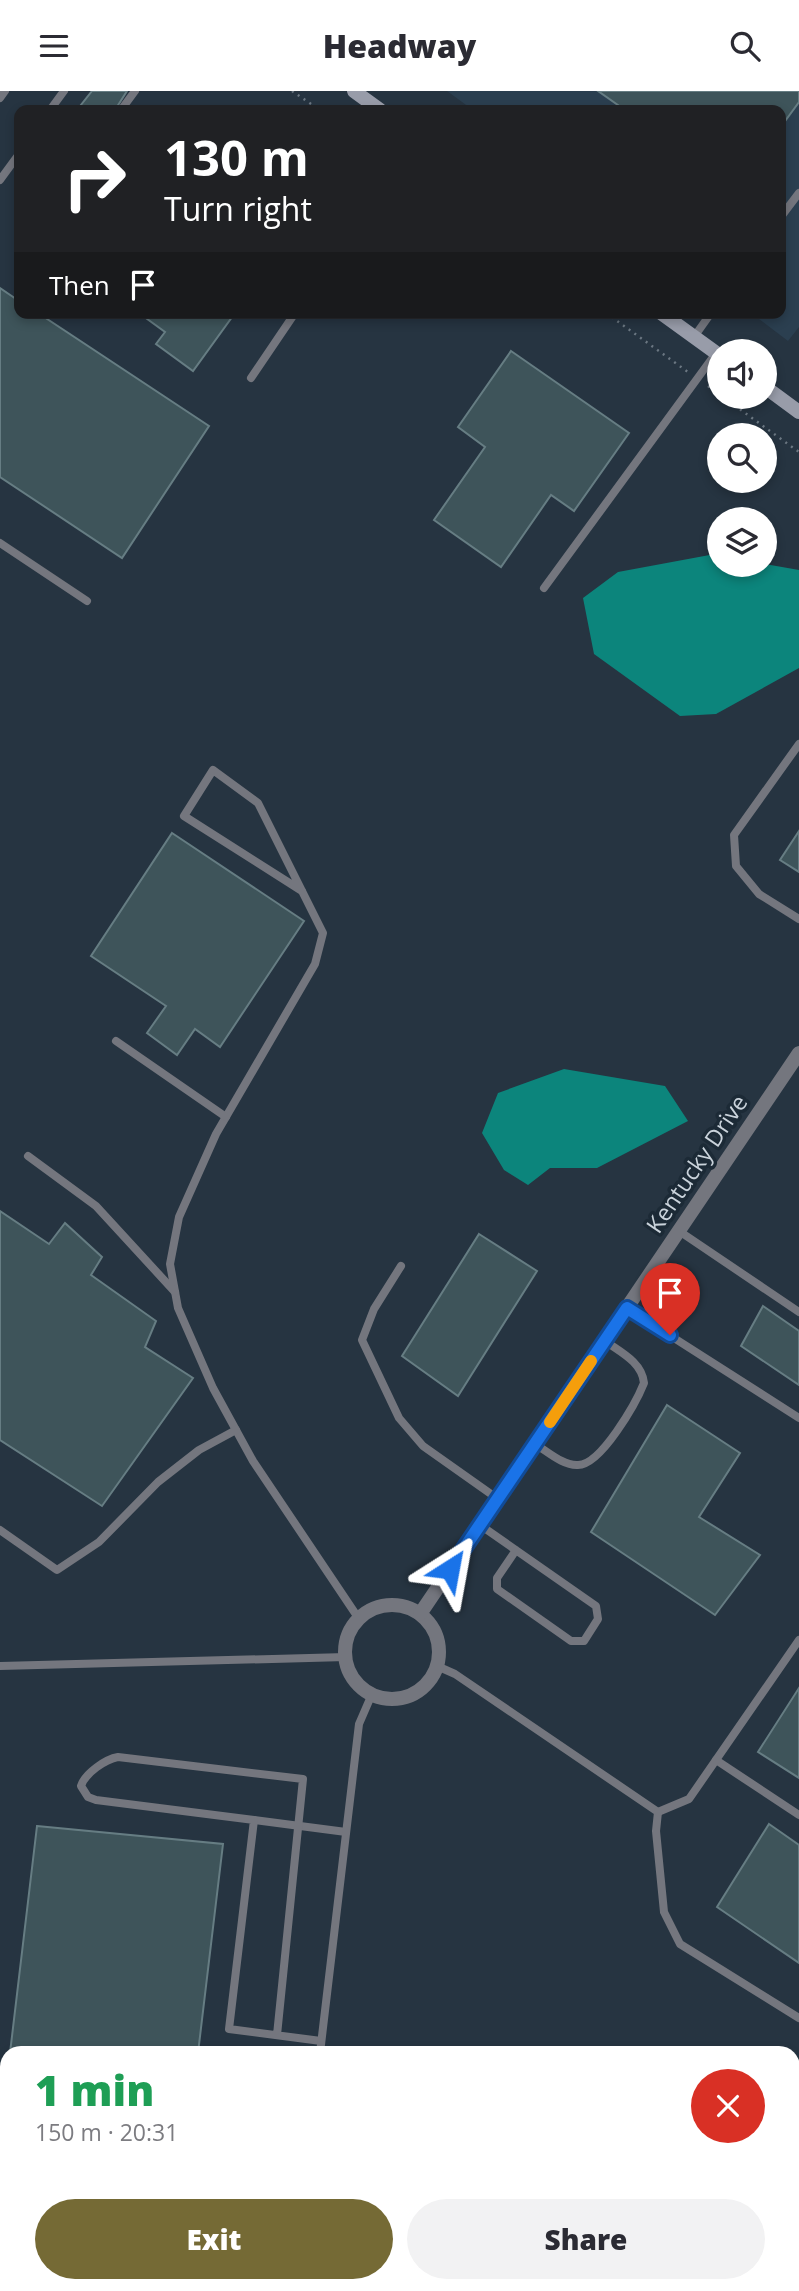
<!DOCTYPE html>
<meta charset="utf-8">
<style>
body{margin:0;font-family:"Open Sans",sans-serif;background:#f2f2f3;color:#2b2b33;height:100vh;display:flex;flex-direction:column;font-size:26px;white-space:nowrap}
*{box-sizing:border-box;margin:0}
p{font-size:23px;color:#7c7c81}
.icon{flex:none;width:38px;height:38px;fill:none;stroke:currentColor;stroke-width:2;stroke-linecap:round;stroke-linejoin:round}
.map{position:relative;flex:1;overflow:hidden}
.side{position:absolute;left:0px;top:1955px;width:800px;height:247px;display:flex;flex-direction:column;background:#fff;border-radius:21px 21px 0 0;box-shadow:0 4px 10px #0003}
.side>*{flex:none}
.guide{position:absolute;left:14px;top:14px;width:772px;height:214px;border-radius:14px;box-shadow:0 4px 10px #0003;background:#202124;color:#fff;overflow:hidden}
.buttons{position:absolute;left:707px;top:248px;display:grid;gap:14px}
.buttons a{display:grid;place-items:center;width:70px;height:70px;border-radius:50%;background:#fff;box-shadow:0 4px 10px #0003;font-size:35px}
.pin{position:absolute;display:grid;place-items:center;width:60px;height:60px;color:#fff;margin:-72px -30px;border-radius:50% 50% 50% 0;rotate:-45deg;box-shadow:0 0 7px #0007}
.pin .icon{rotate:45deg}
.me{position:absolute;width:77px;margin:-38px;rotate:34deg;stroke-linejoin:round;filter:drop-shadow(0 0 5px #0008)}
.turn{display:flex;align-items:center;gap:24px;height:147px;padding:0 35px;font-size:32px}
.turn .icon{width:91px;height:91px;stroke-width:2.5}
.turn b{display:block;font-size:49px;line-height:60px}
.then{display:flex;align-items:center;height:66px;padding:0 35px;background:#0003;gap:14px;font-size:26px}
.round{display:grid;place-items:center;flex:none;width:74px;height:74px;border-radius:37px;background:#f2f2f3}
.overview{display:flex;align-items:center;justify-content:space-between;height:119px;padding:0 35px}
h1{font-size:42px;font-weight:800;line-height:52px;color:#1e9e55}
.primary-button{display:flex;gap:14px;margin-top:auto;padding:14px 35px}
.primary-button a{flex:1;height:80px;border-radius:42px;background:#756a35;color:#fff;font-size:28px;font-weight:800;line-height:80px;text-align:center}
.primary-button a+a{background:#f2f2f3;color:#2b2b33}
header{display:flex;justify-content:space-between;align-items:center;height:91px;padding:0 35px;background:#fff;font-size:32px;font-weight:800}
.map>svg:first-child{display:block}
.built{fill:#2b3f50}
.water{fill:#0c857c}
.building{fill:#3e545a;stroke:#667d83;stroke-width:2}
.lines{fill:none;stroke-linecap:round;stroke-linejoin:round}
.path{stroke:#6b7782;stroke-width:2.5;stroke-dasharray:2 5;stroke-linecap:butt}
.lane{stroke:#74767e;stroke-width:8}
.street{stroke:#74767e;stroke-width:14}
.secondary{stroke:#989ca9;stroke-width:14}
.route-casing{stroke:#114b97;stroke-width:18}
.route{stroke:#1a73e8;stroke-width:12}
.slow{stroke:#f59e0b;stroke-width:12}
.labels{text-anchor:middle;stroke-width:7;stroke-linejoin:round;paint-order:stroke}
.street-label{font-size:23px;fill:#cad3db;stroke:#1c2a36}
</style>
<header><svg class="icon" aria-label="menu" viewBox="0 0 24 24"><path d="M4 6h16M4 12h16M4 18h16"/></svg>Headway<svg class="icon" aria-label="search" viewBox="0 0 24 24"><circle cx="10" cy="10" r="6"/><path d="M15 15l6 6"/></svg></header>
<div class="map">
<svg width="799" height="2200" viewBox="0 0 799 2200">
<rect width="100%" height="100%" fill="#263441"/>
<path class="built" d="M447 0H799V236L788 250 751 222H780V19H473Z"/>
<g class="water">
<path d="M715 463 719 464V474L765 473 799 479V577L716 623 680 625 594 563 583 507 618 481Z"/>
<path d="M564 978 665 995 688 1030 597 1077H550L528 1094 504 1079 482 1042 498 1002Z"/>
</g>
<g class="building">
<path d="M92 0H127L115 19H77Z"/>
<path d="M598 0H799V11L780 37V19H625Z"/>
<path d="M0 197 19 210V222H38L209 335 122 467 0 386Z"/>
<path d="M139 222H235L193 280 156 253 165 241Z"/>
<path d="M511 260 629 342 574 420 551 404 501 476 434 429 485 356 458 336Z"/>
<path d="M799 740V781L780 769Z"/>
<path d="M172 742 304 830 220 956 195 938 177 964 147 942 166 915 91 865Z"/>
<path d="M0 1120 49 1153 65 1132 102 1166 91 1184 156 1230 145 1256 193 1287 102 1415 0 1349Z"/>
<path d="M479 1143 537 1180 458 1305 402 1265Z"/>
<path d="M763 1215 799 1240V1294L741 1255Z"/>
<path d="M667 1314 740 1362 699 1426 760 1464 715 1524 591 1441Z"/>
<path d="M799 1597V1687L758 1661Z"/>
<path d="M769 1733 799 1754V1872L717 1816Z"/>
<path d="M37 1735 223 1753 198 1962H10Z"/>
</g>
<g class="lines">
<g class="path">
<path d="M292 0 320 19"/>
<path d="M606 222 688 281"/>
<path d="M708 295 719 303"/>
<path d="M723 306 799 361"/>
</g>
<g class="lane">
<path d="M0 7 5 0"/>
<path d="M50 19 64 0"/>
<path d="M121 19 135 0"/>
<path d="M0 89 19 63"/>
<path d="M780 127 799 102"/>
<path d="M694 246 711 222"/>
<path d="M251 287 295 222"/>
<path d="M0 452 87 510"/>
<path d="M544 497 716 262"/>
<path d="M799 653 734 744 736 775 759 803 799 828"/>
<path d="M302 800 184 725 213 679 258 712 323 842 315 873 216 1043 179 1126 170 1173 178 1217 213 1297 253 1370 359 1528"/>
<path d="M116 950 226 1026"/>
<path d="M28 1065 96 1115 175 1201"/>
<path d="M679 1140 799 1221"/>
<path d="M401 1175 374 1218 362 1249 399 1327 423 1355 498 1408"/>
<path d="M627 1217 799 1327"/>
<path d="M535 1353C547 1360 563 1375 578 1374 601 1374 636 1312 644 1292 642 1271 620 1261 605 1250"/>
<path d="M480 1434 596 1515 598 1528 584 1550H571L497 1498V1487L516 1459"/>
<path d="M0 1439 57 1479 99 1451 158 1391 199 1359 236 1339"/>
<path d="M0 1575 346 1566"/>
<path d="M437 1575 455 1583 658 1721 656 1740 664 1821 680 1853 799 1927"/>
<path d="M716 1669 799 1724"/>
<path d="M658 1721 689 1708 799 1549"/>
<path d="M254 1729 346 1741"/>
<path d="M277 1944 303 1688 118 1666C106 1668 85 1682 81 1695L88 1706 96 1709 254 1729 229 1938 321 1950"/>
<path d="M320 1962 359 1633 372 1603"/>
</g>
<g class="street">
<circle cx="392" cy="1561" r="47"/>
<path d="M420 1523 799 962"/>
</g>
<g class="secondary">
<path d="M354 0 380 19"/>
<path d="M661 222 719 264"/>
<path d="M765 296 799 321"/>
</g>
</g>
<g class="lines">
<g class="route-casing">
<path id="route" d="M450 1478 627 1217 670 1244"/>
</g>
<use href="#route" class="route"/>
<path class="slow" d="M550 1331 591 1270"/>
</g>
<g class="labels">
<g class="street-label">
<text transform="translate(697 1073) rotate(-56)" y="8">Kentucky Drive</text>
</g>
</g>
</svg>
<div class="buttons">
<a><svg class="icon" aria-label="sound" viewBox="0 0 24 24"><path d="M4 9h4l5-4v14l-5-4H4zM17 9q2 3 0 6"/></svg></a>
<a><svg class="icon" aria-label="search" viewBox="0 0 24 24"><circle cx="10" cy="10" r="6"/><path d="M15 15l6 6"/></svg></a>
<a><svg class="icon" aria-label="layers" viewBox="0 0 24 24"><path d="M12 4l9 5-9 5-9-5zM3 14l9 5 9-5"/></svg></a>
</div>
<div class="pin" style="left:670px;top:1244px;background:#d93025"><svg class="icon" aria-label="arrive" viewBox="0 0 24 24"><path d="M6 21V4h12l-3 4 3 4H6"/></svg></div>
<svg class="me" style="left:450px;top:1478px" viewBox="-20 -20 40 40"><path d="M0-17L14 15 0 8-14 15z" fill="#1a73e8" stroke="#fff" stroke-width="4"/></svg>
<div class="guide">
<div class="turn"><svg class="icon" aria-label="right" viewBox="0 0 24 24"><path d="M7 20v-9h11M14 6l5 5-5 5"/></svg><div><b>130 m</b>Turn right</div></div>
<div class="then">Then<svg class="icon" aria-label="arrive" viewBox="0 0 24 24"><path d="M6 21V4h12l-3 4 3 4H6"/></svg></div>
</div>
<section class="side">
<div class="overview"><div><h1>1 min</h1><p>150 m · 20:31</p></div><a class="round" style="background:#d93025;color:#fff"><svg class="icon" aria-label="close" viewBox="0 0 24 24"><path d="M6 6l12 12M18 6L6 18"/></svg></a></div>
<div class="primary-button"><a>Exit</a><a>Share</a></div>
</section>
</div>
